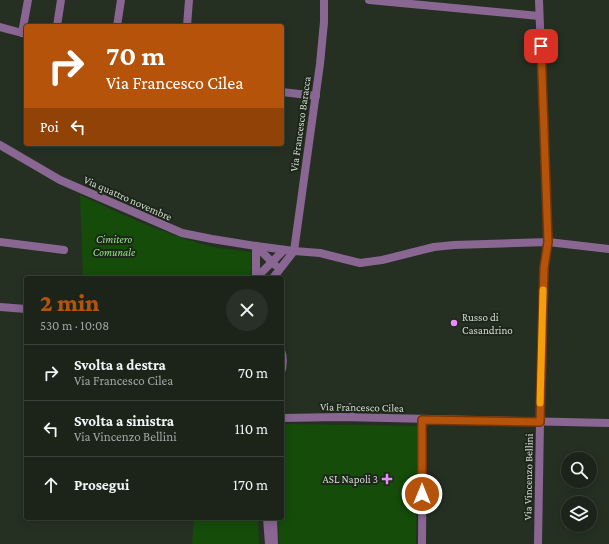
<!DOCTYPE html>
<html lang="it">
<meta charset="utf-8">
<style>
body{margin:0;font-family:"Crimson Pro",serif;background:#293027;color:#f1f3f6;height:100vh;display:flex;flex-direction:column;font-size:15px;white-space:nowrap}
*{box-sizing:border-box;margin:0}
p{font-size:13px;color:#a0a4a2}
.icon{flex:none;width:22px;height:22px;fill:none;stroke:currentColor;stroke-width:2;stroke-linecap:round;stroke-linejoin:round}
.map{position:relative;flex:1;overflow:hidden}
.panel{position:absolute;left:24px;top:276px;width:260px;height:244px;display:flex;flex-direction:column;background:#1c241a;border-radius:4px;box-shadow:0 2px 10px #0003,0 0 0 1px #3a4139}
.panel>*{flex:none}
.guide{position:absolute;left:24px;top:24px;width:260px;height:122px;border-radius:4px;box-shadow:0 2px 10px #0003,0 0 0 1px #3a4139;background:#b45309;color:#fff;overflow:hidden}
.buttons{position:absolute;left:561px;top:452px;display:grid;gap:8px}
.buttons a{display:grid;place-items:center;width:36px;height:36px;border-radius:50%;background:#1c241a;box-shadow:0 2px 10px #0003,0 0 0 1px #3a4139;font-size:20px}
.pin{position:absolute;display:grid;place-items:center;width:34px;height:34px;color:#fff;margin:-17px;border-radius:8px;box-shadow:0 2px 6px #0006}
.me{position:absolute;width:44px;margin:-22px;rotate:0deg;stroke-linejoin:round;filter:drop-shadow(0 0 3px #0008)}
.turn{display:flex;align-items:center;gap:14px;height:84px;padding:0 16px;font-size:18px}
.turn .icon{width:52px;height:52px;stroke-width:2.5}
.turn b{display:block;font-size:28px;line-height:34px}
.then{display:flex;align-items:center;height:38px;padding:0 16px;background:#0003;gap:8px;font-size:15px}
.round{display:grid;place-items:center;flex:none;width:42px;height:42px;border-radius:21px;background:#293027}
.summary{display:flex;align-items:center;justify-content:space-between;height:68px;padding:0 16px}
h1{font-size:24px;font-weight:800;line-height:30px;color:#b45309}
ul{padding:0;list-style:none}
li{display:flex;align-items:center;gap:12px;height:56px;padding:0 16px;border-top:1px solid #3a4139}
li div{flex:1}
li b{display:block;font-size:15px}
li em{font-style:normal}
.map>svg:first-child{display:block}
.green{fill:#154c0a}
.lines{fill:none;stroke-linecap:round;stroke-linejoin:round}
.service{stroke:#8a6693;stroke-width:4}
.minor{stroke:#8a6693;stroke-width:8}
.tertiary{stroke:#8a6693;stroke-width:8}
.route-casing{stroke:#753606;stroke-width:10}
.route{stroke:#b45309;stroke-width:7}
.slow{stroke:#f59e0b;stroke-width:7}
.poi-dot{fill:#e98efe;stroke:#1c271a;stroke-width:1.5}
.labels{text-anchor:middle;stroke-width:4;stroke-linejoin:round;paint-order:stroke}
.street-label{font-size:11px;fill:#d2d9d0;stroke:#1c271a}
.park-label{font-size:11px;font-style:italic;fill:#93e185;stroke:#1c271a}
.poi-label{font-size:11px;fill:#d2d9d0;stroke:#1c271a;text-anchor:start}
</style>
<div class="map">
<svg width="609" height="544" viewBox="0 0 609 544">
<rect width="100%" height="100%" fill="#253023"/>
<g class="green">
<path d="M80 195C121 214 162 233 205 245 220 249 236 250 251 252V278H83Z"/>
<path d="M282 424 418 426 416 544H279L278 518H282Z"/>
<path d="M194 518H258L259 544H192Z"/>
</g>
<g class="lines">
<g class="service">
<path d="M282 347C286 357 286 366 282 375"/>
<path d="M350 405 353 417"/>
</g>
<g class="minor">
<path d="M369 0 539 16"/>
<path d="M57 26 61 0"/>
<path d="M117 26 121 0"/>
<path d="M187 26 189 0"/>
<path d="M0 27 26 34"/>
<path d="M22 33 28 0"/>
<path d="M282 92 316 96"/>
<path d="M0 145 60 180 182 233 212 239 256 246"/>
<path d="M0 242 64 250"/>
<path d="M0 307 26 309"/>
<path d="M538 544 540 422"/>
</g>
<g class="tertiary">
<path d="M539 0 548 242 544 268 540 422"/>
<path d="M256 246 294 251 320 253 360 263 382 260 434 247 454 245 548 242 609 249"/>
<path d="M256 246 275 265"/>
<path d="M256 278V246"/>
<path d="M258 278 260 274 284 250"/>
<path d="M273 278 294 251 320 64 324 22V0"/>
<path d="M282 418 341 417 609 423"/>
<path d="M267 518 269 544"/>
<path d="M273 518 274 544"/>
<path d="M422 544 423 420"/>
</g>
</g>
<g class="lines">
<g class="route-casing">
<path id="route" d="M422 494V420L540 422 544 268 548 242 541 46"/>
</g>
<use href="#route" class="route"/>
<path class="slow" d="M540 403 543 290"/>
</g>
<g class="poi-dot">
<circle cx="454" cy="323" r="4"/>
<path d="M385 473h4v4h4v4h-4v4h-4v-4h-4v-4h4z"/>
</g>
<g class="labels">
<g class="street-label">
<text transform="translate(300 124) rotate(-82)" y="4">Via Francesco Baracca</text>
<text transform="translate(128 198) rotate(24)" y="4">Via quattro novembre</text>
<text transform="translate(362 407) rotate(1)" y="4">Via Francesco Cilea</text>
<text transform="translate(528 477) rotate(-89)" y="4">Via Vincenzo Bellini</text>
</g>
<g class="park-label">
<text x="114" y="243">Cimitero<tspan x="114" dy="13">Comunale</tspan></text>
</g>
<g class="poi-label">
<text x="462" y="321">Russo di<tspan x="462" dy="13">Casandrino</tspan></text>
<text x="378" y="483" text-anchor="end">ASL Napoli 3</text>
</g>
</g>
</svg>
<div class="buttons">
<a><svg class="icon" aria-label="search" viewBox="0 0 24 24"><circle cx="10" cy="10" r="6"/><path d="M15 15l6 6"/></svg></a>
<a><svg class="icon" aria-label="layers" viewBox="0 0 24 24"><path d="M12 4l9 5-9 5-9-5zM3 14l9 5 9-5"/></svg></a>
</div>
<div class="pin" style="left:541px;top:46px;background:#d93025"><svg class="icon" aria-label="arrive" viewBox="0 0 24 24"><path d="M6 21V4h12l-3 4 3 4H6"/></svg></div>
<svg class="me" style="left:422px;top:494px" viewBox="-20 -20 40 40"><circle r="17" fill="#b45309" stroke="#fff" stroke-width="3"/><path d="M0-11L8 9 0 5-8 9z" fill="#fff"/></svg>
<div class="guide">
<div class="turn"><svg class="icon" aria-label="right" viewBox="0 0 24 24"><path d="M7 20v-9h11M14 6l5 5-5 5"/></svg><div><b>70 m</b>Via Francesco Cilea</div></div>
<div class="then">Poi<svg class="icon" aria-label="left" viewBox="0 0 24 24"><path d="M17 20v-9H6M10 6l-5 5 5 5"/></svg></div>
</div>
<section class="panel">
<div class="summary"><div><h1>2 min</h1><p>530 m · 10:08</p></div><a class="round"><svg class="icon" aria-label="close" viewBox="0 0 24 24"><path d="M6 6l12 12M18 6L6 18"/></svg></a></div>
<ul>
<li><svg class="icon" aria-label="right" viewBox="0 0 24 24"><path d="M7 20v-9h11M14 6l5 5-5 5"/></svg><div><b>Svolta a destra</b><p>Via Francesco Cilea</p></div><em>70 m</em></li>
<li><svg class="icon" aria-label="left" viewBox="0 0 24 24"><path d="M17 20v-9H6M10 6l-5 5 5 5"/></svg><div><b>Svolta a sinistra</b><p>Via Vincenzo Bellini</p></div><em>110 m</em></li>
<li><svg class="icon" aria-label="ahead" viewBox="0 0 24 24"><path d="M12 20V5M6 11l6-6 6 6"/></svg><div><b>Prosegui</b></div><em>170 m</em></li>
</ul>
</section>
</div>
